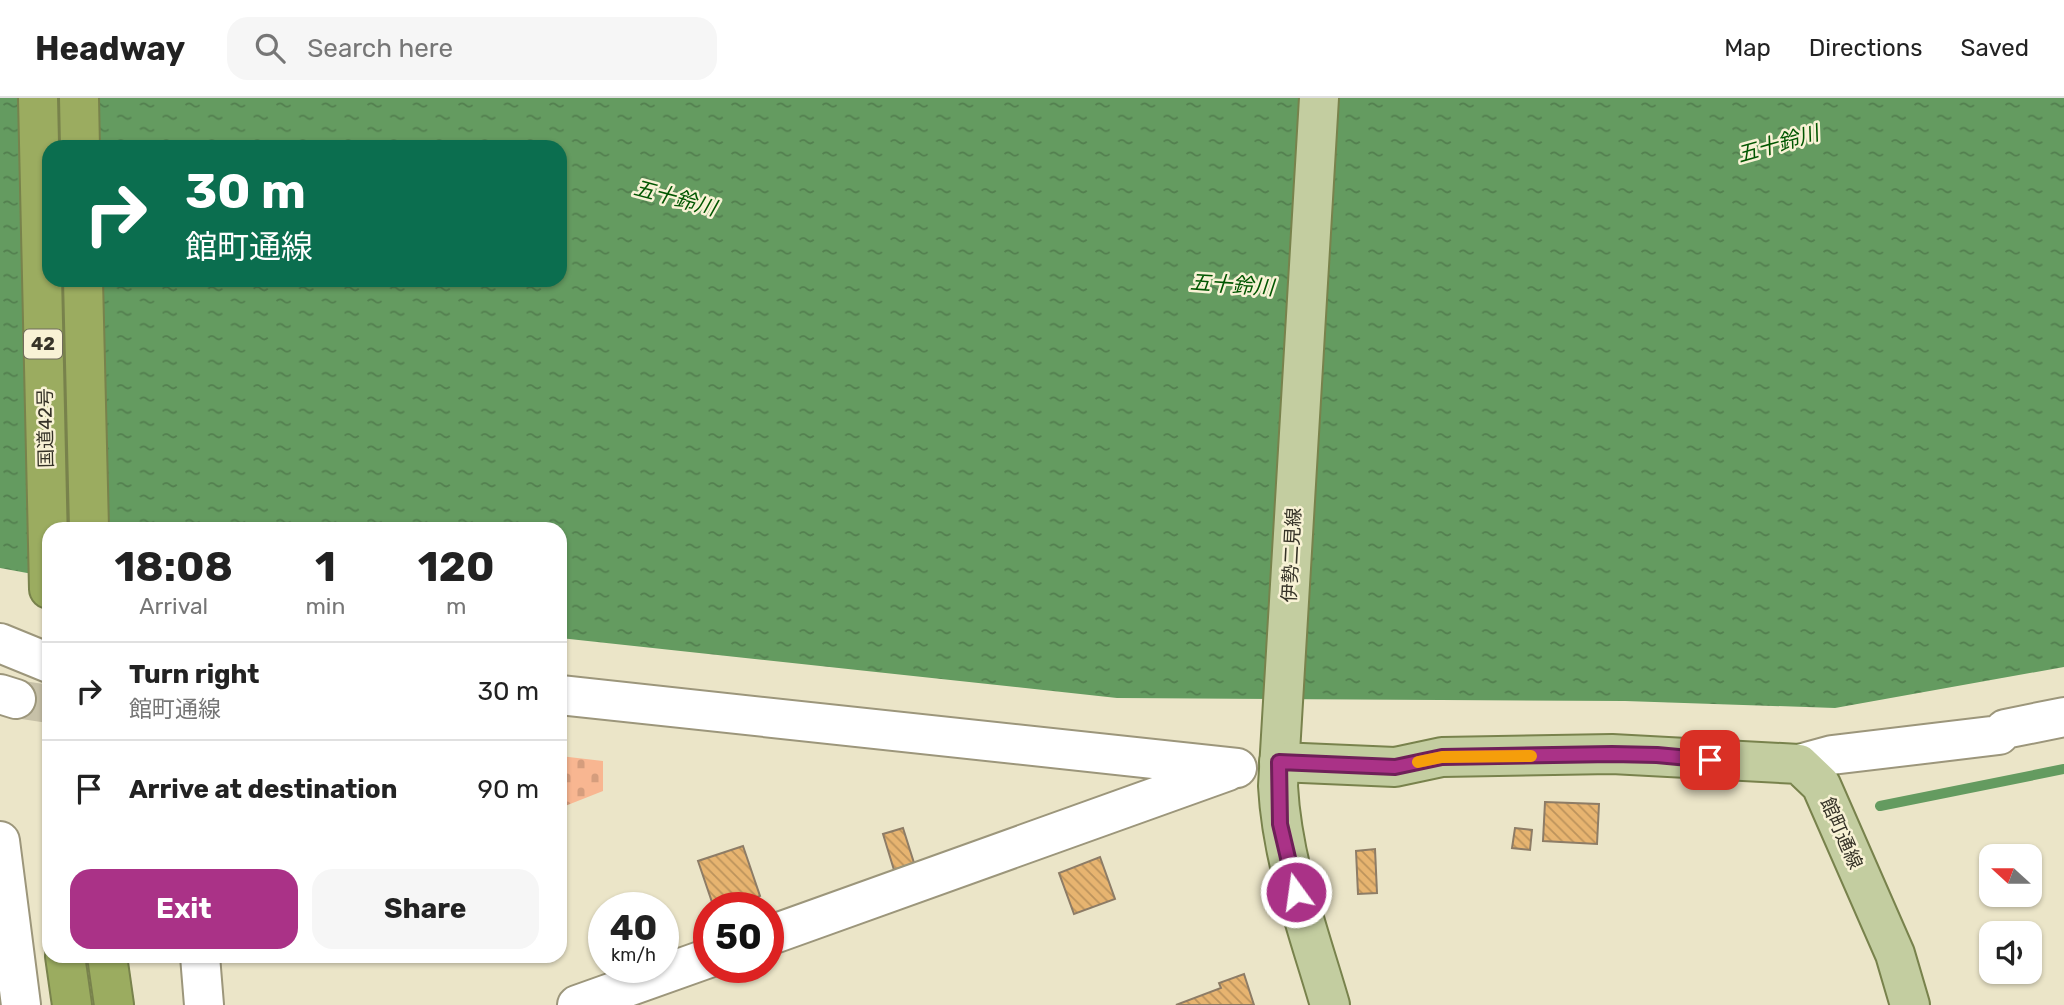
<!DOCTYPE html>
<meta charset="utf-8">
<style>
body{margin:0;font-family:Rubik,"Noto Sans JP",sans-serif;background:#f6f6f6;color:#222;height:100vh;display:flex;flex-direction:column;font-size:26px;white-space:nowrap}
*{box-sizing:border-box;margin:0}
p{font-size:23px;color:#767676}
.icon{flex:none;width:38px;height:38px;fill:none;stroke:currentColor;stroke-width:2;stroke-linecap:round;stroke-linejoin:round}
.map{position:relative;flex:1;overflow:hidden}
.drawer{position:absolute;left:42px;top:424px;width:525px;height:441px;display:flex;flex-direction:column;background:#fff;border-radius:21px;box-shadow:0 2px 5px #0004}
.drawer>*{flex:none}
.hud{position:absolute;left:42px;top:42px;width:525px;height:147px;border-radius:21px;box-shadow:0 2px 5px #0004;background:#0b6e4f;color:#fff;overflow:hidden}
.needle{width:46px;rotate:291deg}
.fabs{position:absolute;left:1979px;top:746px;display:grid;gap:14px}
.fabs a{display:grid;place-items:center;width:63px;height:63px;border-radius:14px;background:#fff;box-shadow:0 2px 5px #0004;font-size:35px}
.speed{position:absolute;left:588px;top:794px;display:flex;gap:14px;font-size:35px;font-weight:700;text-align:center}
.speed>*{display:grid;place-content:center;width:91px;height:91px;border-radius:50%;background:#fff;box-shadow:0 2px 5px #0004;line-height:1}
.speed small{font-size:18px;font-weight:400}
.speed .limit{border:10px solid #d22;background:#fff;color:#111}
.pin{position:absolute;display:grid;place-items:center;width:60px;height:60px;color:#fff;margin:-30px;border-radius:14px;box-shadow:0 4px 10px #0006}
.me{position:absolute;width:77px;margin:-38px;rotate:346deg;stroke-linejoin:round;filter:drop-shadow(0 0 5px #0008)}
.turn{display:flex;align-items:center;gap:24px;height:147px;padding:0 28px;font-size:32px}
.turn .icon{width:91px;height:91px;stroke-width:2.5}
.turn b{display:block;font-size:49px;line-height:60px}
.eta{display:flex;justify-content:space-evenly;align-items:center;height:119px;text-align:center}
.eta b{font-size:42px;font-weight:700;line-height:49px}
.button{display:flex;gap:14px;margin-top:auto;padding:14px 28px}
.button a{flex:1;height:80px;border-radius:21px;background:#aa3287;color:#fff;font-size:28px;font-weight:700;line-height:80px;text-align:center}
.button a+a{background:#f6f6f6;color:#222}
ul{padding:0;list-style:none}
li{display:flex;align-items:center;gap:21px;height:98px;padding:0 28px;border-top:2px solid #e0e0e0}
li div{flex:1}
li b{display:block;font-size:26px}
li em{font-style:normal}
header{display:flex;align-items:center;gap:42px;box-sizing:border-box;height:98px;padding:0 35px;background:#fff;border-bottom:2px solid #e0e0e0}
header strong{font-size:33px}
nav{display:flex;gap:38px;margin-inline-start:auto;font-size:24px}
.search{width:490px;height:63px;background:#f6f6f6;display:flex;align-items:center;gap:18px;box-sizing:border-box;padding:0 24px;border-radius:21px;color:#767676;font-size:26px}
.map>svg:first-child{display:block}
.cemetery{fill:url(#cemetery-stones)}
.water{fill:url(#water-ripples);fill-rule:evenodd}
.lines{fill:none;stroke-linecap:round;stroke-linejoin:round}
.stream{stroke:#649b60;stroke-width:10}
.building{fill:url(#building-back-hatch);stroke:#8d7c66;stroke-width:2}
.minor-tunnel{stroke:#c7c1a8;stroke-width:38;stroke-dasharray:38 19;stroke-linecap:butt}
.minor-casing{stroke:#9c967b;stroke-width:42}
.major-casing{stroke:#78824c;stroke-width:42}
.highway-casing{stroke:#78824c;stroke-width:42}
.minor{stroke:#fff;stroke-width:38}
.major{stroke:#c3cda0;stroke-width:38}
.highway{stroke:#9bac60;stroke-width:38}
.route-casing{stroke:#6e2058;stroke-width:18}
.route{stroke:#aa3287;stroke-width:12}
.slow{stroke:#f59e0b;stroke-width:12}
.labels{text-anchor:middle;stroke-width:5;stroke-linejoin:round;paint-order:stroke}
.shield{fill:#f8f2d5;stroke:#706c5c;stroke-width:2}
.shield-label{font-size:18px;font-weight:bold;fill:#363328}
.street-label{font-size:19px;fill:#363328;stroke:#f8f2d5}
.water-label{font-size:21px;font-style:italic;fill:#005600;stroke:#f8f2d5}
</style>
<header>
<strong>Headway</strong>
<div class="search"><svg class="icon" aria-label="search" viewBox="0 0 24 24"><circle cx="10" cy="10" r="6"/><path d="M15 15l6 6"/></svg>Search here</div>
<nav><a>Map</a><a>Directions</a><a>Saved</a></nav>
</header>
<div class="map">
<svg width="2064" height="907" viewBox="0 0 2064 907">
<defs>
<pattern id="cemetery-stones" width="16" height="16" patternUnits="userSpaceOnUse" patternTransform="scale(1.75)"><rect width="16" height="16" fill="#f8b691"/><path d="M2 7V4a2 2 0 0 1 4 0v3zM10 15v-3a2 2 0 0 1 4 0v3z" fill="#d59d7d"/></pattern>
<pattern id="water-ripples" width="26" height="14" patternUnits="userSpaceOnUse" patternTransform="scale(1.75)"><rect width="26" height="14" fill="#649b60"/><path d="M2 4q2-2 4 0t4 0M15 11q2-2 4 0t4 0" fill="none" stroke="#537f4f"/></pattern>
<pattern id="building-back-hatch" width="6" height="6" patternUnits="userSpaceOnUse" patternTransform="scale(1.75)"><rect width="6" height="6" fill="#e7b470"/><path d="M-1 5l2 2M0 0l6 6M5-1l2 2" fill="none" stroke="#bc935c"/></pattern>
</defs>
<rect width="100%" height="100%" fill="#ebe5c8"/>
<path class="cemetery" d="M560 658 603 663V693L560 710Z"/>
<path class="water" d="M0 0H2064V569L1835 610 1625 603 1117 600 560 540V430H49V479L0 470ZM49 49H560V182H49Z"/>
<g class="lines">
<path class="stream" d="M1880 708 2064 671"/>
</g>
<g class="building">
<path d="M1545 704 1599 706 1597 746 1543 743Z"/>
<path d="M903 730 914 765 894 772 883 736Z"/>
<path d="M1515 730 1532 732 1530 752 1512 750Z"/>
<path d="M743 748 760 798 725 810H714L698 763Z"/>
<path d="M1375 751 1377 795 1358 796 1356 753Z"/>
<path d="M1100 759 1115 801 1074 816 1059 775Z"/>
<path d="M1244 876 1254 907H1176L1221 890 1219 885Z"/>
</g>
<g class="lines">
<path class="minor-tunnel" d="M16 601 49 606"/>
<g class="minor-casing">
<g id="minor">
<path d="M0 545 49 565"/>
<path d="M0 596 16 601"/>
<path d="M560 597 1237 670"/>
<path d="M1799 666 1832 657 1999 637 2005 631 2064 619"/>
<path d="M0 743 21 907"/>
<path d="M768 838 1228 673"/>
<path d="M200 858 204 907"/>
<path d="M577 907 709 860"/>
</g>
</g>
<g class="major-casing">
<g id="major">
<path d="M1319 0 1278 688C1282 763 1309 835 1330 907"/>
<path d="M1279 664 1395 669 1442 659 1612 656 1799 666 1821 687 1895 856 1910 907"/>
</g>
</g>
<g class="highway-casing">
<g id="highway">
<path d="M38 0 49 491"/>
<path d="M79 0 80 49"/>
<path d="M83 182 89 430"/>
<path d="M65 858 72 907"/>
<path d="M107 858 114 907"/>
</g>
</g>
<use href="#minor" class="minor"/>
<use href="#major" class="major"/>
<use href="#highway" class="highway"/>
</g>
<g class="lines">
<g class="route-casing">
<path id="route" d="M1296 794 1280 726 1279 664 1395 669 1442 659 1612 656 1657 657 1710 662"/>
</g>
<use href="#route" class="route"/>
<path class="slow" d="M1418 664 1442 659 1531 658"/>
</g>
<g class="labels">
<rect class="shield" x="24" y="231.5" width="38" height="29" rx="5"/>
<g class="shield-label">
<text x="43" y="252">42</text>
</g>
<g class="street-label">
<text transform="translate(45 330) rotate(-91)" y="7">国道42号</text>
<text transform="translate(1291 457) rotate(-87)" y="7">伊勢二見線</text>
<text transform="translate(1842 735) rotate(66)" y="7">館町通線</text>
</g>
<g class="water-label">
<text transform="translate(1778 46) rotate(-16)" y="7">五十鈴川</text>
<text transform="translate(675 100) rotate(15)" y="7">五十鈴川</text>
<text transform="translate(1232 187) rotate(4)" y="7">五十鈴川</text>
</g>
</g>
</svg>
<div class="fabs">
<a><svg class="needle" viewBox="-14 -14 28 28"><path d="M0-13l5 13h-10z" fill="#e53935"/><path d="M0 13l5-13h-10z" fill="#767676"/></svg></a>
<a><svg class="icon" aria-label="sound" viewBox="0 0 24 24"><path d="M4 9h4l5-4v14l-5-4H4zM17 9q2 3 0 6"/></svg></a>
</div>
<div class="speed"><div>40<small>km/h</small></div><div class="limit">50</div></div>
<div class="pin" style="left:1710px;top:662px;background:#d93025"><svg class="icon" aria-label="arrive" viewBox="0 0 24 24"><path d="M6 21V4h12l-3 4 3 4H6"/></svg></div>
<svg class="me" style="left:1296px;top:794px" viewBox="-20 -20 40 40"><circle r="17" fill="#aa3287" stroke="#fff" stroke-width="3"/><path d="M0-11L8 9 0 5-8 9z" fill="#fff"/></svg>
<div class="hud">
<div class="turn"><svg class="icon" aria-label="right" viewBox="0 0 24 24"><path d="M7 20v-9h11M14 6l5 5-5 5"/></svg><div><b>30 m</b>館町通線</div></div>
</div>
<section class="drawer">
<div class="eta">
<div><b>18:08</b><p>Arrival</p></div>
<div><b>1</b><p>min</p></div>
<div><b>120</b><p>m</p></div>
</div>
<ul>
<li><svg class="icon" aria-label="right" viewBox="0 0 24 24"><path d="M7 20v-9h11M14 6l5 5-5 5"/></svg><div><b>Turn right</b><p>館町通線</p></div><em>30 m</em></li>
<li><svg class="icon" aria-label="arrive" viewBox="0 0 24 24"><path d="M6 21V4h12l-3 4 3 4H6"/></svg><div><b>Arrive at destination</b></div><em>90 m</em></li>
</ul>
<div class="button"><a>Exit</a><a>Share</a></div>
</section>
</div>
